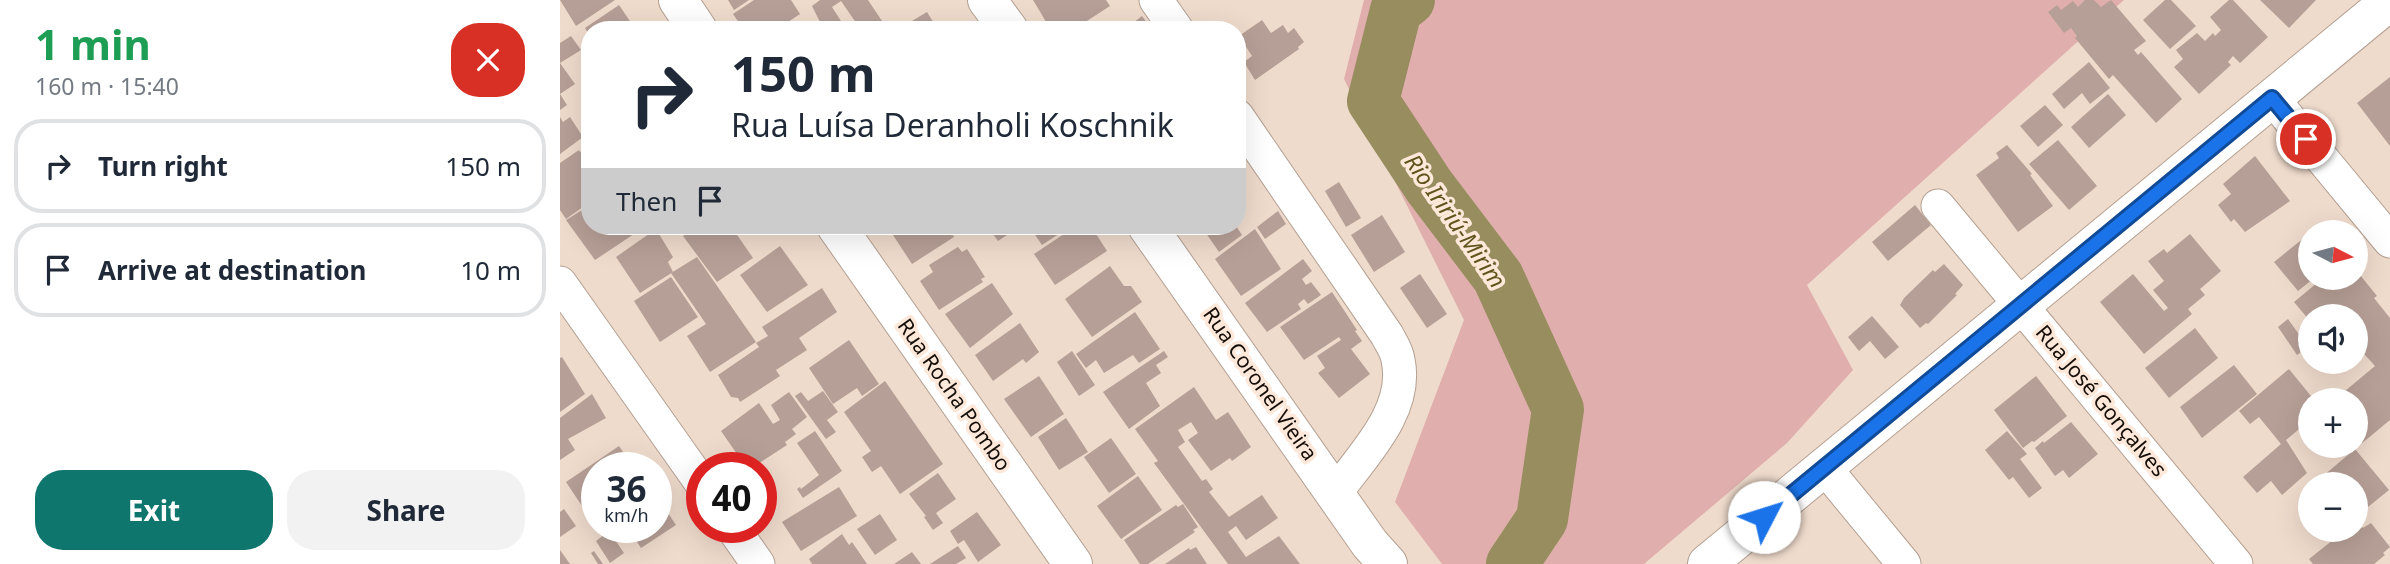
<!DOCTYPE html>
<meta charset="utf-8">
<style>
body{margin:0;font-family:"Noto Sans",sans-serif;background:#f2f2f3;color:#1f2937;height:100vh;display:flex;flex-direction:column;font-size:26px;white-space:nowrap}
*{box-sizing:border-box;margin:0}
p{font-size:23px;color:#747a83}
.icon{flex:none;width:38px;height:38px;fill:none;stroke:currentColor;stroke-width:2;stroke-linecap:round;stroke-linejoin:round}
.map{position:relative;flex:1;overflow:hidden}
.details{display:flex;flex-direction:column;background:#fff;width:560px}
.details>*{flex:none}
.hud{position:absolute;left:21px;top:21px;width:665px;height:214px;border-radius:28px;box-shadow:0 7px 28px #0002;background:#fff;color:#1f2937;overflow:hidden}
.needle{width:46px;rotate:96deg}
.tools{position:absolute;left:1738px;top:220px;display:grid;gap:14px}
.tools a{display:grid;place-items:center;width:70px;height:70px;border-radius:50%;background:#fff;box-shadow:0 7px 28px #0002;font-size:35px}
.speed{position:absolute;left:21px;top:452px;display:flex;gap:14px;font-size:35px;font-weight:700;text-align:center}
.speed>*{display:grid;place-content:center;width:91px;height:91px;border-radius:50%;background:#fff;box-shadow:0 7px 28px #0002;line-height:1}
.speed small{font-size:18px;font-weight:400}
.speed .limit{border:10px solid #d22;background:#fff;color:#111}
.pin{position:absolute;display:grid;place-items:center;width:60px;height:60px;color:#fff;margin:-30px;border:4px solid #fff;border-radius:50%;box-shadow:0 2px 7px #0007}
.me{position:absolute;width:77px;margin:-38px;rotate:50deg;stroke-linejoin:round;filter:drop-shadow(0 0 5px #0008)}
.turn{display:flex;align-items:center;gap:24px;height:147px;padding:0 35px;font-size:32px}
.turn .icon{width:91px;height:91px;stroke-width:2.5}
.turn b{display:block;font-size:49px;line-height:60px}
.then{display:flex;align-items:center;height:66px;padding:0 35px;background:#0003;gap:14px;font-size:26px}
.round{display:grid;place-items:center;flex:none;width:74px;height:74px;border-radius:28px;background:#f2f2f3}
.headline{display:flex;align-items:center;justify-content:space-between;height:119px;padding:0 35px}
h1{font-size:42px;font-weight:700;line-height:52px;color:#1e9e55}
.cta{display:flex;gap:14px;margin-top:auto;padding:14px 35px}
.cta a{flex:1;height:80px;border-radius:28px;background:#0f766e;color:#fff;font-size:28px;font-weight:700;line-height:80px;text-align:center}
.cta a+a{background:#f2f2f3;color:#1f2937}
ul{padding:0;list-style:none}
li{display:flex;align-items:center;gap:21px;height:94px;margin:0 14px 10px;padding:0 21px;border:4px solid #e0e1e3;border-radius:28px}
li div{flex:1}
li b{display:block;font-size:26px}
li em{font-style:normal}
main{display:flex;flex:1;min-height:0}
.map>svg:first-child{display:block}
.green{fill:#e0afad}
.lines{fill:none;stroke-linecap:round;stroke-linejoin:round}
.river{stroke:#978d5f;stroke-width:52}
.building{fill:#b69f96}
.minor-casing{stroke:#b4a092;stroke-width:35}
.tertiary-casing{stroke:#b4a092;stroke-width:40}
.minor{stroke:#fff;stroke-width:33}
.tertiary{stroke:#fff;stroke-width:38}
.route-casing{stroke:#114b97;stroke-width:18}
.route{stroke:#1a73e8;stroke-width:12}
.labels{text-anchor:middle;stroke-width:7;stroke-linejoin:round;paint-order:stroke}
.street-label{font-size:21px;fill:#140d08;stroke:#fde8d9}
.water-label{font-size:23px;font-style:italic;fill:#5f531c;stroke:#fde8d9}
</style>
<main>
<section class="details">
<div class="headline"><div><h1>1 min</h1><p>160 m · 15:40</p></div><a class="round" style="background:#d93025;color:#fff"><svg class="icon" aria-label="close" viewBox="0 0 24 24"><path d="M6 6l12 12M18 6L6 18"/></svg></a></div>
<ul>
<li><svg class="icon" aria-label="right" viewBox="0 0 24 24"><path d="M7 20v-9h11M14 6l5 5-5 5"/></svg><div><b>Turn right</b></div><em>150 m</em></li>
<li><svg class="icon" aria-label="arrive" viewBox="0 0 24 24"><path d="M6 21V4h12l-3 4 3 4H6"/></svg><div><b>Arrive at destination</b></div><em>10 m</em></li>
</ul>
<div class="cta"><a>Exit</a><a>Share</a></div>
</section>
<div class="map">
<svg width="1830" height="564" viewBox="0 0 1830 564">
<rect width="100%" height="100%" fill="#efdbcc"/>
<path class="green" d="M804 0H1564L1247 285 1293 370 1227 443 1084 564H882L835 502 904 320 784 79Z"/>
<g class="lines">
<path class="river" d="M849 0 836 10 813 101 869 186 938 277 998 409 982 519 952 564"/>
</g>
<g class="building">
<path d="M0 0H55L16 26Z"/>
<path d="M168 0H189L174 10Z"/>
<path d="M194 0H231L240 14 216 30H184L173 14Z"/>
<path d="M260 0H308L328 30H301L281 1 272 7 281 21 268 30H264L252 6Z"/>
<path d="M473 0H546L550 6 513 30H491Z"/>
<path d="M1525 0H1534L1541 7 1551 0 1586 41 1574 50 1578 55 1581 52 1622 99 1596 123 1553 75 1549 79 1515 38 1517 36 1511 28 1504 33 1488 12 1497 5 1501 10 1513 1 1518 7Z"/>
<path d="M1605 0H1611L1636 26 1610 49 1583 20Z"/>
<path d="M1669 0H1673L1708 37 1680 63 1673 56 1668 62 1671 65 1639 94 1614 67 1623 59 1616 50 1637 33 1645 41 1653 33 1655 36 1661 30 1650 17Z"/>
<path d="M1700 0H1756L1729 28Z"/>
<path d="M59 5 76 30H30V36L25 28Z"/>
<path d="M367 12 378 30H337Z"/>
<path d="M582 16 592 30H564Z"/>
<path d="M702 20 711 33 723 25 728 33 734 28 744 42 738 47 739 49 695 80 684 62 692 56 679 36Z"/>
<path d="M11 36 21 50 0 63 15 84 0 94 7 105 0 110V43Z"/>
<path d="M1529 62 1550 88 1530 104 1522 93 1504 109 1492 94Z"/>
<path d="M1830 77V146L1797 103Z"/>
<path d="M1548 94 1566 115 1529 148 1511 127Z"/>
<path d="M1485 105 1503 125 1478 147 1460 126Z"/>
<path d="M0 117 3 122 10 117 23 137 0 154Z"/>
<path d="M1498 140 1537 186 1509 210 1469 164Z"/>
<path d="M1447 145 1472 174 1470 175 1493 206 1458 232 1416 175 1439 158 1436 153Z"/>
<path d="M30 146V202L6 219 0 210V163L19 150 20 152Z"/>
<path d="M1695 156 1730 201 1685 232 1674 219 1671 222 1658 205 1671 194 1663 184Z"/>
<path d="M779 182 801 218 786 227 765 191Z"/>
<path d="M30 205V226H86L35 260 6 220Z"/>
<path d="M1355 205 1371 225 1328 261 1312 242Z"/>
<path d="M718 211 726 224 705 239 697 227Z"/>
<path d="M822 215 845 252 814 272 791 235Z"/>
<path d="M138 226H171L193 258 157 282 123 236Z"/>
<path d="M334 226H387L394 237 352 264 329 229Z"/>
<path d="M399 226H416L404 234Z"/>
<path d="M427 226H441L447 235 438 241Z"/>
<path d="M469 226H511L482 245Z"/>
<path d="M516 226H531L547 251 495 285 474 254Z"/>
<path d="M641 226H676L682 235 659 252Z"/>
<path d="M96 229 113 257 108 262 113 272 80 293 56 257Z"/>
<path d="M695 229 721 269 681 296 655 259Z"/>
<path d="M1750 233V278H1754L1738 291 1714 262Z"/>
<path d="M1630 234 1661 271 1640 289 1645 295 1628 309 1632 314 1584 354 1540 302 1573 274 1604 311 1608 308 1593 290 1604 281 1588 261 1604 249 1607 253Z"/>
<path d="M220 246 248 285 207 312 180 275Z"/>
<path d="M398 247 402 252 407 249 425 277 421 279 423 282 379 310 360 281 373 272 369 265Z"/>
<path d="M137 257 196 342 150 372 127 336 146 324 111 273Z"/>
<path d="M743 259 752 271 742 279 746 285 751 282 761 295 748 304 744 299 738 304 741 309 707 332 685 303Z"/>
<path d="M1384 264 1403 285 1395 294 1397 295 1368 324 1366 323 1360 328 1340 305 1344 298 1373 270 1375 272Z"/>
<path d="M550 266 564 286H571L582 302 532 337 505 299Z"/>
<path d="M1796 270 1817 296 1814 298 1830 318V420L1795 449 1792 446H1796V401H1773L1815 366 1796 345V317H1750V321L1734 302 1763 278H1796Z"/>
<path d="M860 274 887 314 867 328 840 288Z"/>
<path d="M111 277 138 317 100 342 74 301Z"/>
<path d="M432 283 453 314 410 348 385 314Z"/>
<path d="M262 288 277 312 239 338 247 350 216 370 220 376 180 402 178 398 171 397 158 375 199 347 196 343 208 336 202 327Z"/>
<path d="M772 292 797 330 795 331 802 341 791 349 810 374 779 398 758 373 765 368 757 356 781 340 779 337 744 360 720 327Z"/>
<path d="M575 312 600 349 579 363 573 355 544 373 536 360 526 368 516 354Z"/>
<path d="M1312 316 1339 347 1325 359 1310 341 1299 351 1288 337Z"/>
<path d="M1728 319 1748 347 1737 355 1718 327Z"/>
<path d="M460 323 479 352 466 363 463 359 433 381 415 355Z"/>
<path d="M1635 328 1658 358 1609 398 1585 368Z"/>
<path d="M289 340 319 384 302 396 297 388 273 404 249 368Z"/>
<path d="M512 351 535 385 519 396 497 362Z"/>
<path d="M604 351 608 357 596 365 601 373 586 383 600 406 569 429 543 392Z"/>
<path d="M2 357 25 394 0 412V358Z"/>
<path d="M1674 365 1697 394 1642 438 1620 407Z"/>
<path d="M1729 369 1755 401H1750V420L1726 440 1747 473 1722 495 1711 481 1697 493 1683 477 1721 444 1699 417 1690 424 1679 411Z"/>
<path d="M479 376 504 414 471 437 444 399Z"/>
<path d="M1476 376 1507 416 1474 442 1472 441 1463 448 1434 410Z"/>
<path d="M325 381 383 464 340 494 321 466 312 472 302 457 311 451 284 412Z"/>
<path d="M634 387 656 420 668 412 691 447 672 461 670 458 651 471 628 440 638 433 631 422 618 430 625 442 618 447 642 481 646 479 653 489 649 492 669 517 702 495 718 518 686 540 676 526 668 532 686 557 719 536 740 564H668L594 463 598 461 575 429Z"/>
<path d="M263 391 278 412 267 420 276 432 266 439 235 396 241 392 248 401Z"/>
<path d="M229 392 247 417 232 429 236 434 225 442 227 445 193 467H186L161 431 199 403 213 424 220 420 211 405Z"/>
<path d="M32 394 46 418 8 439 15 450 0 460V418Z"/>
<path d="M506 418 528 452 499 470 478 437Z"/>
<path d="M1511 422 1538 454 1509 478 1503 470 1495 476 1475 448 1483 441 1484 443Z"/>
<path d="M255 431 282 471 243 498 237 489 240 487 241 489 259 475 237 443Z"/>
<path d="M1447 431 1467 454 1460 459 1482 488 1469 498 1453 477 1449 480 1425 450Z"/>
<path d="M551 438 576 474 549 493 524 457Z"/>
<path d="M59 446 73 467H37V523L29 510 26 512 6 482Z"/>
<path d="M1795 449 1829 490 1803 511 1796 501V485H1783L1779 480 1769 485 1763 476Z"/>
<path d="M378 473 396 499 376 513 383 523 373 530 364 517 366 516 349 494Z"/>
<path d="M578 476 602 510 561 539 537 506Z"/>
<path d="M279 487 297 516 241 551 222 522Z"/>
<path d="M96 495 116 525 81 548 67 527H96Z"/>
<path d="M623 504 638 527 633 530 635 532 588 564H580L564 540 616 505 618 507Z"/>
<path d="M4 509 16 526 0 537V512Z"/>
<path d="M417 512 441 545 418 562 404 540 398 544 390 531Z"/>
<path d="M320 514 337 540 315 555 297 529Z"/>
<path d="M1798 521 1803 528 1811 523 1830 547 1823 553 1825 555 1814 564H1753L1749 559 1778 536 1775 533 1779 530H1796V523Z"/>
<path d="M49 531 64 553 50 563 36 541Z"/>
<path d="M282 534 289 545 292 542 307 564H252L249 559Z"/>
<path d="M398 546 406 558 396 564H370Z"/>
<path d="M636 547 647 564H605L629 548 630 550Z"/>
<path d="M0 550 10 564H0Z"/>
<path d="M34 551 43 564H38L31 553Z"/>
<path d="M352 552 361 564H334Z"/>
</g>
<g class="lines">
<g class="minor-casing">
<g id="minor">
<path d="M596 0 617 30"/>
<path d="M1712 98 1830 241"/>
<path d="M677 116 827 335C831 343 837 351 838 360 849 410 803 455 776 492"/>
<path d="M1378 206 1676 564"/>
<path d="M0 283 142 484"/>
<path d="M1264 467 1344 564"/>
<path d="M172 527 198 564"/>
</g>
</g>
<g class="tertiary-casing">
<g id="tertiary">
<path d="M118 0 138 30"/>
<path d="M427 0 449 30"/>
<path d="M276 226 513 564"/>
<path d="M587 226 810 544 828 564"/>
<path d="M1147 564 1830 1"/>
</g>
</g>
<use href="#minor" class="minor"/>
<use href="#tertiary" class="tertiary"/>
</g>
<g class="lines">
<g class="route-casing">
<path id="route" d="M1204 517 1712 98 1746 139"/>
</g>
<use href="#route" class="route"/>
</g>
<g class="labels">
<g class="street-label">
<text transform="translate(700 384) rotate(55)" y="7">Rua Coronel Vieira</text>
<text transform="translate(394 395) rotate(55)" y="7">Rua Rocha Pombo</text>
<text transform="translate(1541 401) rotate(50)" y="7">Rua José Gonçalves</text>
</g>
<g class="water-label">
<text transform="translate(895 221) rotate(55)" y="8">Rio Iririú-Mirim</text>
</g>
</g>
</svg>
<div class="tools">
<a><svg class="needle" viewBox="-14 -14 28 28"><path d="M0-13l5 13h-10z" fill="#e53935"/><path d="M0 13l5-13h-10z" fill="#747a83"/></svg></a>
<a><svg class="icon" aria-label="sound" viewBox="0 0 24 24"><path d="M4 9h4l5-4v14l-5-4H4zM17 9q2 3 0 6"/></svg></a>
<a>+</a>
<a>−</a>
</div>
<div class="speed"><div>36<small>km/h</small></div><div class="limit">40</div></div>
<div class="pin" style="left:1746px;top:139px;background:#d93025"><svg class="icon" aria-label="arrive" viewBox="0 0 24 24"><path d="M6 21V4h12l-3 4 3 4H6"/></svg></div>
<svg class="me" style="left:1204px;top:517px" viewBox="-20 -20 40 40"><circle r="19" fill="#fff"/><path d="M0-13L10 11 0 6-10 11z" fill="#1a73e8"/></svg>
<div class="hud">
<div class="turn"><svg class="icon" aria-label="right" viewBox="0 0 24 24"><path d="M7 20v-9h11M14 6l5 5-5 5"/></svg><div><b>150 m</b>Rua Luísa Deranholi Koschnik</div></div>
<div class="then">Then<svg class="icon" aria-label="arrive" viewBox="0 0 24 24"><path d="M6 21V4h12l-3 4 3 4H6"/></svg></div>
</div>
</div>
</main>
